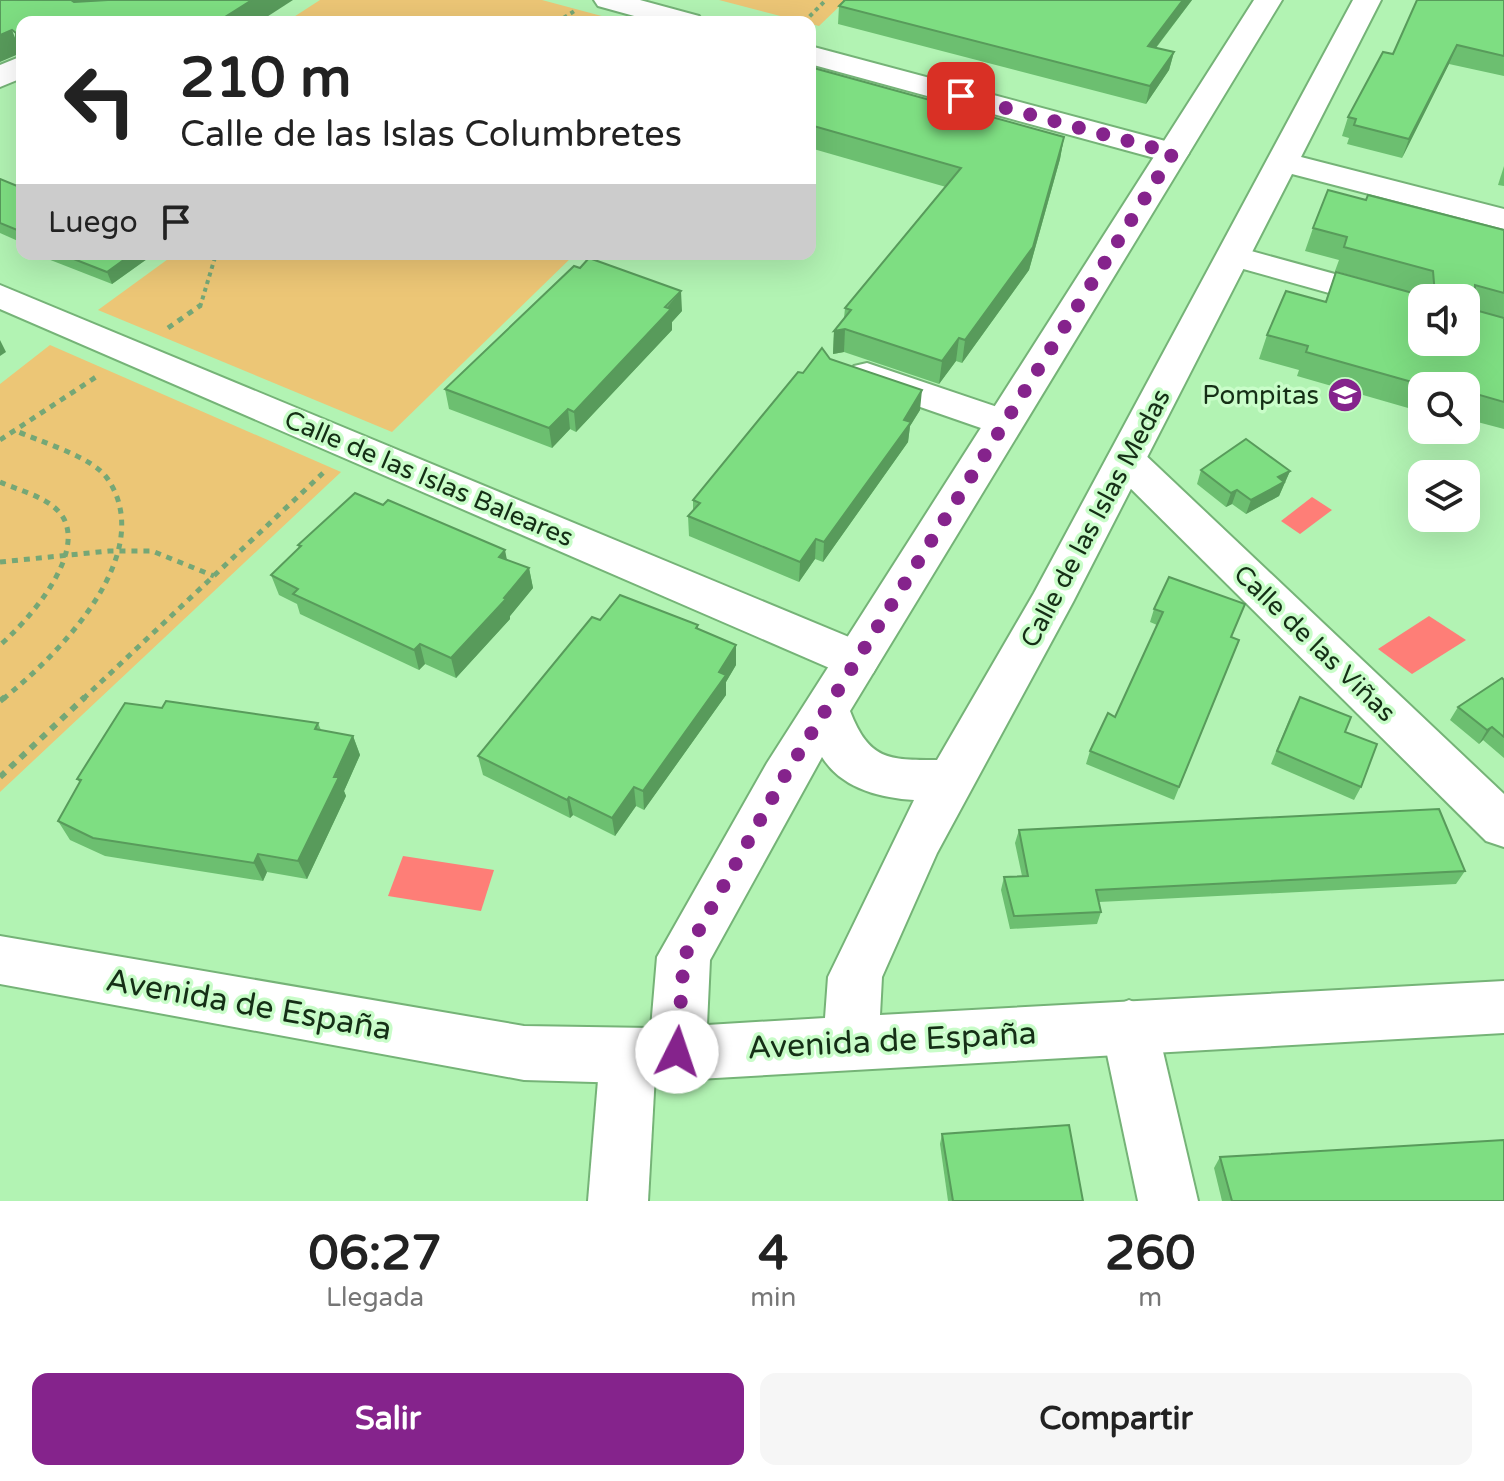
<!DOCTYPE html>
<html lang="es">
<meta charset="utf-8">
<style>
body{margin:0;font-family:"Varela Round",sans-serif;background:#f6f6f6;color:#222;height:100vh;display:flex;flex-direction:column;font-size:30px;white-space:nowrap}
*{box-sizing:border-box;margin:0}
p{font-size:26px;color:#767676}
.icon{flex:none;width:44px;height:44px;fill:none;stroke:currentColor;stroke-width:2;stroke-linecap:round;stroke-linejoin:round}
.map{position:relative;height:1201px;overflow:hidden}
.drawer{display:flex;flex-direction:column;background:#fff;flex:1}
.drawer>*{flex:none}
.banner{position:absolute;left:16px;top:16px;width:800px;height:244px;border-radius:16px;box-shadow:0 8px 32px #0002;background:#fff;color:#222;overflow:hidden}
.controls{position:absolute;left:1408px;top:284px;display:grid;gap:16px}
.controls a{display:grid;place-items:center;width:72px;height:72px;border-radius:16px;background:#fff;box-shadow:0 8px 32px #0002;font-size:40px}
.pin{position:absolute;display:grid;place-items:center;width:68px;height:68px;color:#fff;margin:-34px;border-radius:16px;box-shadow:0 4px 12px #0006}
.me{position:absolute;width:88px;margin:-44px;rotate:4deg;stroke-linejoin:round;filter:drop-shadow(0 0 6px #0008)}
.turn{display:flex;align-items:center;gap:28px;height:168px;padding:0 32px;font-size:36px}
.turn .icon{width:104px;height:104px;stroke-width:2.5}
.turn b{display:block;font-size:56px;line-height:68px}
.then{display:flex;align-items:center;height:76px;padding:0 32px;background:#0003;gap:16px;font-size:30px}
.eta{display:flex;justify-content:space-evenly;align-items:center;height:136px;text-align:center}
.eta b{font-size:48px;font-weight:700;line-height:56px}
.action{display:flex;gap:16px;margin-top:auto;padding:16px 32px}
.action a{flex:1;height:92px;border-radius:16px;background:#85238c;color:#fff;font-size:32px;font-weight:700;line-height:92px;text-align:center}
.action a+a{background:#f6f6f6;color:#222}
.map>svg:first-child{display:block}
.green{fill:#ecc676}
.water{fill:#fe7e77}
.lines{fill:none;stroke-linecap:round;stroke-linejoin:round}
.pedestrian-casing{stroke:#75b377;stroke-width:4}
.minor-casing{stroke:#75b377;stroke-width:4}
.tertiary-casing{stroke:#75b377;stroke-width:4}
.path-far2{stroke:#75a776;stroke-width:4;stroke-dasharray:4 4;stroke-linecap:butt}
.path-far1{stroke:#75a776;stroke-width:5;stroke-dasharray:6 6;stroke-linecap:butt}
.path{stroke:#75a776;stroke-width:6;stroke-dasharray:7 7;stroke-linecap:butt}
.pedestrian{fill:#fff;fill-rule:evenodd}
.minor{fill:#fff;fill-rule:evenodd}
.tertiary{fill:#fff;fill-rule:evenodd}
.wall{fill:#6cbf70}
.shaded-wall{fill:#589b5b}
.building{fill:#7ede82;stroke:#589b5b;stroke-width:2}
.route{stroke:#85238c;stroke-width:14;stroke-dasharray:0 25.2}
.labels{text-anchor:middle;stroke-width:7;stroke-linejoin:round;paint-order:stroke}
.poi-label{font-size:26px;fill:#152f16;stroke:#c9fdc9;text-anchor:end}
.street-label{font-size:26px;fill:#152f16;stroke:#c9fdc9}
.near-street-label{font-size:32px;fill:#152f16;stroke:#c9fdc9}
</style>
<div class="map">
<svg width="1504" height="1201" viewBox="0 0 1504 1201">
<rect width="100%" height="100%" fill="#b2f3b3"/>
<g class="green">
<path d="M320 0H542L624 22H286Z"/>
<path d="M719 0H846L819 26Z"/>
<path d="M175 254H575L392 432 98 310Z"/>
<path d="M50 345 341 472 0 792V384Z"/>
</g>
<g class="water">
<path d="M1312 497 1332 510 1300 534 1281 521Z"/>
<path d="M1429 616 1466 640 1412 674 1378 649Z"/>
<path d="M403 856 494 870 481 911 388 896Z"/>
</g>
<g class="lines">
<g class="pedestrian-casing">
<path id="pedestrian" d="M1233 246 1422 298V319L1222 263 1217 256 1222 249Z"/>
</g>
<g class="minor-casing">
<g id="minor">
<path d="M594 0H640L699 16 703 22H656L598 6Z"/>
<path d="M810 46 1184 146 1189 153 1184 160 1173 163 810 64Z"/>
<path d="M22 56V78L0 87V65Z"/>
<path d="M0 285 873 647 880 660 873 673 857 678 841 673 0 309Z"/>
<path d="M867 363 1018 414 1024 423 1018 432 1004 436 854 384 848 375 854 366Z"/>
<path d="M1126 446 1140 450 1504 794V847L1486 841 1112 470 1106 460 1112 450Z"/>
<path d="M1129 1000 1148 1008 1157 1026 1198 1201H1138L1101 1026 1110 1008Z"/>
<path d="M628 1029 648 1037 656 1056 648 1201H588L600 1056 608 1037Z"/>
</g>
</g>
<g class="tertiary-casing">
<path id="tertiary" d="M1254 0H1282L850 711C869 760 888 760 937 760L1034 593 1353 0H1381L1301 157 1504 209V229L1292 174 1073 602 937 853 882 977 880 1015 1504 981V1033L628 1083 524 1080 0 984V936L524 1026 651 1028 657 957 767 763ZM822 757C841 788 880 798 914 800L828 977 825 1018 707 1025 710 960Z"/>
</g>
<g class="path-far2">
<path d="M557 22 576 10"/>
<path d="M804 22 826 0"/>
<path d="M200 307 216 254"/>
</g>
<g class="path-far1">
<path d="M168 328 201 305"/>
<path d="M0 440 99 375"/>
<path d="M0 482C20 491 53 498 64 519 84 558 27 622 0 645"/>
<path d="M0 562 109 551H152L214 576"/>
<path d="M3 699C57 656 160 554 107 478 93 457 38 441 14 430"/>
<path d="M83 699 323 473"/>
</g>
<g class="path">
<path d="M0 701 5 697"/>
<path d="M0 777 85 697"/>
</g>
<use href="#pedestrian" class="pedestrian"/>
<use href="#minor" class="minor"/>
<use href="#tertiary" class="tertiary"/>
</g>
<g class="wall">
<path d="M843 0H1192L1156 48 1174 52 1169 70 1146 104 838 24 839 6 843 2Z"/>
<path d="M1504 0V76L1449 64 1402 158 1347 144 1349 138 1342 136 1348 117 1393 54Z"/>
<path d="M810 67 1064 137 1060 159 1029 270 962 363 956 361 939 384 844 352 833 354 834 331 844 318 845 308 946 187 810 148Z"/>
<path d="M1504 166V186L1498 185Z"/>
<path d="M0 179 22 188V249L18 241 0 233Z"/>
<path d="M1366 200 1504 230V429L1466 419V386H1422V412L1297 376 1299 370 1259 359 1267 335 1325 302 1336 272 1423 296 1335 271 1339 260 1305 251 1313 228Z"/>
<path d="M35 254H154L112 284Z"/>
<path d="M682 311 672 322V330L576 432 570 429 552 448 449 409 445 389Z"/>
<path d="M830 359 920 410 910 426 908 442 823 562 815 559 799 582 689 536 688 516 693 511V500L803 373Z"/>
<path d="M1201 470 1290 471 1279 496 1246 514 1232 504 1226 507 1197 484Z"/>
<path d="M298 545 507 560 529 568 533 588 510 616V619L456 678 425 664 419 670 300 614 297 604 279 595 271 575 299 548Z"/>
<path d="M1154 609 1239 640 1174 800 1086 764 1090 751 1115 717 1157 625 1150 622Z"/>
<path d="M600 620 698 625V629L736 645V665L726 682V695L644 810 636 806 615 836 573 815 570 818 483 775 478 756Z"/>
<path d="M1504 680V758L1483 740 1479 744 1450 720 1458 707Z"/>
<path d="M162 708 318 723 321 730 353 736 360 755 344 791 346 796 307 879 267 872 263 881 105 856 70 840 58 821 80 783 77 779Z"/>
<path d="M1293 710 1361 787 1354 800 1271 764Z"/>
<path d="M1019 830 1465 871 1456 884 1099 902 1101 912 1097 924 1010 929 1001 890 1004 877 1022 876 1015 843Z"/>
<path d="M942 1134 1083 1201H948L940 1144Z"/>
<path d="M1220 1157 1504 1201H1222L1214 1168Z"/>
</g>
<g class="shaded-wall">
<path d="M71 0H108L85 13Z"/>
<path d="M252 0H293L259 22H217Z"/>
<path d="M1183 0H1192L1144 63 1148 46Z"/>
<path d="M12 30 21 53 0 62V35Z"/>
<path d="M22 36V56L16 40Z"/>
<path d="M1457 45 1449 64 1402 158 1409 139Z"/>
<path d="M1174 52 1169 70 1146 104 1150 86Z"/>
<path d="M1064 137 1060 159 1029 270 962 363 965 340Z"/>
<path d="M132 254H154L112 284 107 272Z"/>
<path d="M681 291 682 311 672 322V330L576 432 574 412Z"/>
<path d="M845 329 844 352 833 354 834 331Z"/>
<path d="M959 338 956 361 939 384 942 361Z"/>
<path d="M0 340 6 352 0 356Z"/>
<path d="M1465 378 1461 386H1450Z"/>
<path d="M922 390 920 410 910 426 908 442 823 562 824 542Z"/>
<path d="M568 409 570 429 552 448 549 428Z"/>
<path d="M1290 471 1279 496 1246 514 1251 500 1278 477Z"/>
<path d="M1237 490 1232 504 1226 507 1231 493Z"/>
<path d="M816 539 815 559 799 582 800 562Z"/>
<path d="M505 550 509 570 499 557Z"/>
<path d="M529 568 533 588 510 616V619L456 678 451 658Z"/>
<path d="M420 644 425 664 419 670 414 650Z"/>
<path d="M736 645V665L726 682V695L644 810 643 791Z"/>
<path d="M1492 727 1483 740 1479 744 1487 730Z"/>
<path d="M353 736 360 755 344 791 346 796 307 879 298 861Z"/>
<path d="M634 787 636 806 615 836 612 818Z"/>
<path d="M569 797 573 815 570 818 567 800Z"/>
<path d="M258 854 267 872 263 881 254 863Z"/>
</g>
<g class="building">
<path d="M0 0H71L74 2 108 0H252L217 22H22V36L16 40V33L12 30 0 35Z"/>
<path d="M845 0H1183L1148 46 1174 52 1150 86 839 6Z"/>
<path d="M1417 0H1504V56L1457 45 1409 139 1354 125 1356 119 1348 117 1383 52 1393 54Z"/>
<path d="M810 67 1064 137 1033 247 965 340 959 338 942 361 845 329 834 331 851 310 845 308 961 168 810 125Z"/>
<path d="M0 179 22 188V232L0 223Z"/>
<path d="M1328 190 1366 200 1368 195 1504 230V293L1475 285V310L1504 318V402L1476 394 1465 378 1450 386H1426L1306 352 1308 346 1267 335 1286 291 1326 302 1336 272 1431 298H1422V342H1466V298H1432L1435 295 1433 271 1344 247 1347 237 1313 228Z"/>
<path d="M61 254H132L107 272Z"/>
<path d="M589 258 681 291 665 307 671 309 574 412 568 409 549 428 445 389 574 266 580 268Z"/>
<path d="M822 348 830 359 922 390 904 420 911 422 824 542 816 539 800 562 688 516 700 503 693 500 798 372 803 373Z"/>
<path d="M1246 439 1290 471 1278 477 1284 482 1251 500 1237 490 1231 493 1201 470Z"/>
<path d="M355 493 383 505 388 500 505 550 499 557 529 568 504 598 506 599 451 658 420 644 414 650 293 594 298 589 271 575 301 546 298 545Z"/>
<path d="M1169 577 1245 604 1231 637 1239 640 1179 787 1090 751 1108 713 1115 717 1163 612 1154 609Z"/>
<path d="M620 595 698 625 696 628 736 645 719 672 726 675 643 791 634 787 612 818 569 797 567 800 478 756 592 617 600 620Z"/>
<path d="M1502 678 1504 680V737L1492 727 1487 730 1458 707Z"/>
<path d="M1300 697 1351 717 1345 732 1377 744 1361 787 1277 751Z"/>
<path d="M166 701 318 723 315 729 353 736 334 777H339L298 861 258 854 254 863 93 838 58 821 81 780 77 779 125 703 162 708Z"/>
<path d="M1439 809 1465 871 1096 890 1101 912 1014 916 1004 877 1028 876 1019 830Z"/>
<path d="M1069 1125 1083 1201H953L942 1134Z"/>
<path d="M1504 1140V1201H1232L1220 1157Z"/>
</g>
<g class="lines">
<path class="route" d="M677 1052 684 957 784 777 1173 153 961 96"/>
</g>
<defs>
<g id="school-disc" transform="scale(1.8)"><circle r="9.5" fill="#85238c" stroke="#c9fdc9"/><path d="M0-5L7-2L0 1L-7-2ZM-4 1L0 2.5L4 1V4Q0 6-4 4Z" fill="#fff"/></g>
</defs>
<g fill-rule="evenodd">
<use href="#school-disc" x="1345" y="395"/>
</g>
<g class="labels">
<g class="poi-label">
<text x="1319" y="404">Pompitas</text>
</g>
<g class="street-label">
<text transform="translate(429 478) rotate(23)" y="9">Calle de las Islas Baleares</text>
<text transform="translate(1095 518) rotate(-62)" y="9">Calle de las Islas Medas</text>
<text transform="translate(1315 643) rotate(44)" y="9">Calle de las Viñas</text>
</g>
<g class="near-street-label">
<text transform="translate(249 1004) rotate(10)" y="11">Avenida de España</text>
<text transform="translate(892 1040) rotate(-3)" y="11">Avenida de España</text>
</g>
</g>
</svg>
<div class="controls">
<a><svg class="icon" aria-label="sound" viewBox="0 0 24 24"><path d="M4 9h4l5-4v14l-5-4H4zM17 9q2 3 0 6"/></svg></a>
<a><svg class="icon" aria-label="search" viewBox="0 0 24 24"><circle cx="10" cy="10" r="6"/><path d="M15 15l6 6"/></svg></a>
<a><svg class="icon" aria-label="layers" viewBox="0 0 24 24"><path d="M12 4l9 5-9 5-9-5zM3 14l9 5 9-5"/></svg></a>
</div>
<div class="pin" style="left:961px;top:96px;background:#d93025"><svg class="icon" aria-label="arrive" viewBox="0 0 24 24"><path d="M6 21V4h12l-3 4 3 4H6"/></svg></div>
<svg class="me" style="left:677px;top:1052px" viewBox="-20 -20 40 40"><circle r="19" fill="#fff"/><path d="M0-13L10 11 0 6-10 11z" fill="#85238c"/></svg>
<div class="banner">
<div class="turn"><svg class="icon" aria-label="left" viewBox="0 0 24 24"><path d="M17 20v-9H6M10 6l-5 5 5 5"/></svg><div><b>210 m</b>Calle de las Islas Columbretes</div></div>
<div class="then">Luego<svg class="icon" aria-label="arrive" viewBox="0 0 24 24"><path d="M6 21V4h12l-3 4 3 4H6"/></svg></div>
</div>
</div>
<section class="drawer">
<div class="eta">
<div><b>06:27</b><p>Llegada</p></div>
<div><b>4</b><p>min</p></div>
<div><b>260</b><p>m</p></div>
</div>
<div class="action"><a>Salir</a><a>Compartir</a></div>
</section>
